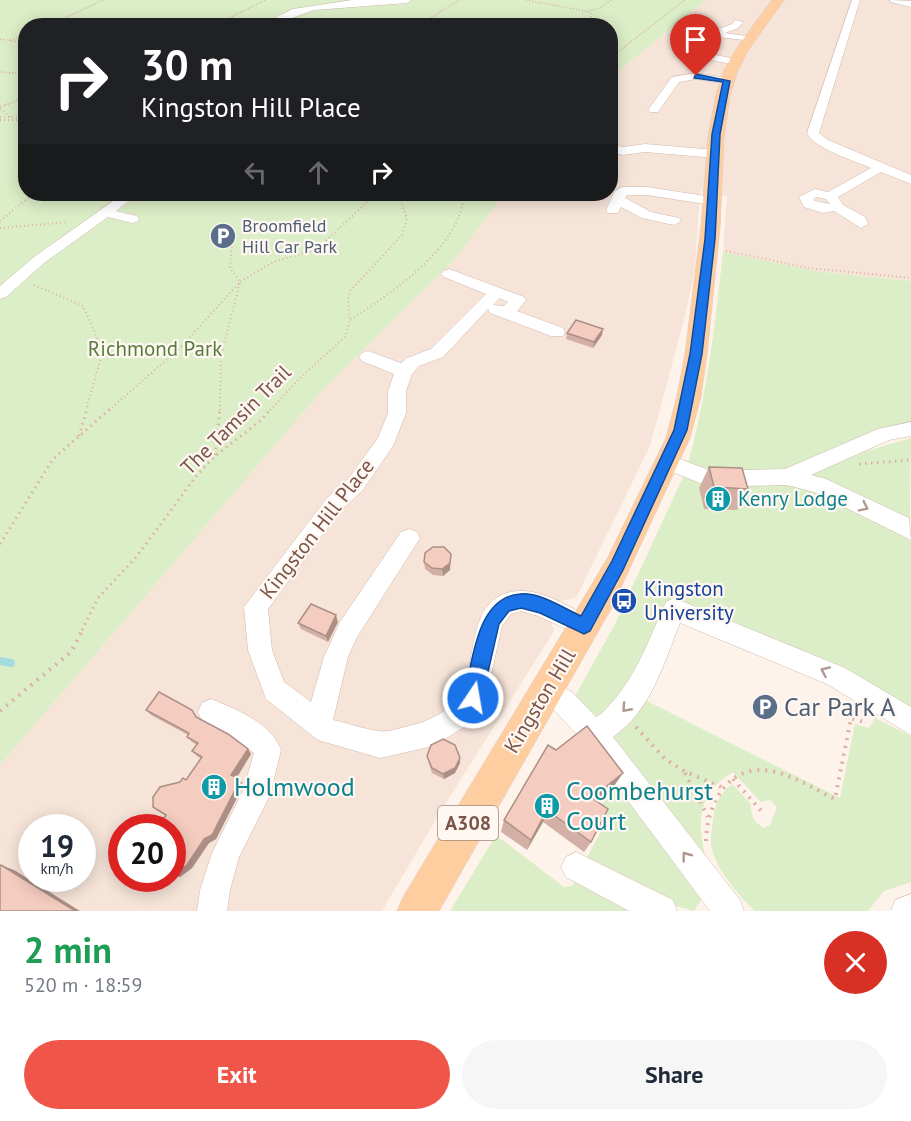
<!DOCTYPE html>
<meta charset="utf-8">
<style>
body{margin:0;font-family:"PT Sans",sans-serif;background:#f6f6f7;color:#1f2937;height:100vh;display:flex;flex-direction:column;font-size:22px;white-space:nowrap}
*{box-sizing:border-box;margin:0}
p{font-size:20px;color:#747a83}
.icon{flex:none;width:33px;height:33px;fill:none;stroke:currentColor;stroke-width:2;stroke-linecap:round;stroke-linejoin:round}
.map{position:relative;height:911px;overflow:hidden}
.drawer{display:flex;flex-direction:column;background:#fff;flex:1}
.drawer>*{flex:none}
.top-card{position:absolute;left:18px;top:18px;width:600px;height:183px;border-radius:24px;box-shadow:0 3px 15px #0003;background:#202124;color:#fff;overflow:hidden}
.speed{position:absolute;left:18px;top:814px;display:flex;gap:12px;font-size:30px;font-weight:700;text-align:center}
.speed>*{display:grid;place-content:center;width:78px;height:78px;border-radius:50%;background:#fff;box-shadow:0 3px 15px #0003;line-height:1}
.speed small{font-size:15px;font-weight:400}
.speed .limit{border:9px solid #d22;background:#fff;color:#111}
.pin{position:absolute;display:grid;place-items:center;width:51px;height:51px;color:#fff;margin:-62px -26px;border-radius:50% 50% 50% 0;rotate:-45deg;box-shadow:0 0 6px #0007}
.pin .icon{rotate:45deg}
.me{position:absolute;width:66px;margin:-33px;rotate:12deg;stroke-linejoin:round;filter:drop-shadow(0 0 4px #0008)}
.turn{display:flex;align-items:center;gap:21px;height:126px;padding:0 24px;font-size:27px}
.turn .icon{width:78px;height:78px;stroke-width:2.5}
.turn b{display:block;font-size:42px;line-height:51px}
.lanes{display:flex;align-items:center;height:57px;padding:0 24px;background:#0003;justify-content:center;gap:30px;direction:ltr}
.lanes .off{opacity:.35}
.round{display:grid;place-items:center;flex:none;width:63px;height:63px;border-radius:32px;background:#f6f6f7}
.head{display:flex;align-items:center;justify-content:space-between;height:102px;padding:0 24px}
h1{font-size:36px;font-weight:700;line-height:45px;color:#1e9e55}
.cta{display:flex;gap:12px;margin-top:auto;padding:12px 24px}
.cta a{flex:1;height:69px;border-radius:36px;background:#ef5548;color:#fff;font-size:24px;font-weight:700;line-height:69px;text-align:center}
.cta a+a{background:#f6f6f7;color:#1f2937}
.map>svg:first-child{display:block}
.residential{fill:#f6e4d8;fill-rule:evenodd}
.green{fill:#dceec7}
.lines{fill:none;stroke-linecap:round;stroke-linejoin:round}
.stream{stroke:#a2dcdd;stroke-width:8}
.minor-casing{stroke:#d2b9ae;stroke-width:1}
.major-casing{stroke:#dacfcc;stroke-width:1}
.path-far3{stroke:#dcb0a2;stroke-width:1.5;stroke-dasharray:1 2;stroke-linecap:butt}
.path-far2{stroke:#dcb0a2;stroke-width:2;stroke-dasharray:1 3;stroke-linecap:butt}
.path-far1{stroke:#dcb0a2;stroke-width:3;stroke-dasharray:1.5 4.5;stroke-linecap:butt}
.path{stroke:#dcb0a2;stroke-width:4;stroke-dasharray:2 6;stroke-linecap:butt}
.minor{fill:#fff;fill-rule:evenodd}
.major{fill:#ffcea0;fill-rule:evenodd}
.wall{fill:#d3b0a5}
.shaded-wall{fill:#ac9086}
.building{fill:#f5cdc0;stroke:#ac9086;stroke-width:1.5}
.oneway{stroke:#b09992}
.route{fill:#1a73e8;stroke:#114b97;stroke-width:1.5}
.labels{text-anchor:middle;stroke-width:4.5;stroke-linejoin:round;paint-order:stroke}
.far-service-label{font-size:18px;fill:#4e5e75;stroke:#fff8f2;text-anchor:start}
.shield{fill:#fff8f2;stroke:#a3867c;stroke-width:1.5}
.shield-label{font-size:20px;font-weight:bold;fill:#7c554a}
.park-label{font-size:21px;fill:#597c3e;stroke:#fff8f2}
.street-label{font-size:21px;fill:#7c554a;stroke:#fff8f2}
.culture-label{font-size:21px;fill:#0d838f;stroke:#fff8f2;text-anchor:start}
.transit-label{font-size:21px;fill:#164399;stroke:#fff8f2;text-anchor:start}
.near-service-label{font-size:26px;fill:#4e5e75;stroke:#fff8f2;text-anchor:start}
.near-culture-label{font-size:26px;fill:#0d838f;stroke:#fff8f2;text-anchor:start}
</style>
<div class="map">
<svg width="911" height="911" viewBox="0 0 911 911">
<rect width="100%" height="100%" fill="#fef3ea"/>
<path class="residential" d="M706 0H911V281L822 272 723 252 727 196 700 191 695 269 686 312 650 446 576 598 561 601 551 610 550 619 554 631 441 811 382 911H0V765L321 392 456 258 504 194H610L611 77ZM32 828H82V879H32ZM122 828H172V879H122Z"/>
<g class="green">
<path d="M0 0H706L611 77 610 26H26V194H504L456 258 321 392 0 765Z"/>
<path d="M723 252 822 272 911 281V424L786 470 711 475 687 467C707 397 715 325 723 252Z"/>
<path d="M911 438 910 522 804 476 866 451Z"/>
<path d="M684 475 801 486 897 528 911 542V712L675 602 622 699 594 719 575 696 616 622Z"/>
<path d="M645 700 840 798 855 724 869 728 875 718 911 736V882L884 891 868 911H755C740 897 713 866 711 844 710 837 712 828 713 821 714 806 720 793 732 784L751 804C751 817 754 822 764 828L770 825 777 807 770 800 761 802 733 772C727 776 720 781 715 786 693 810 701 844 710 871L604 737Z"/>
<path d="M620 787 701 900 694 911 676 906V911H450L496 835 564 887 572 886 608 818 600 805Z"/>
</g>
<g class="lines">
<path class="stream" d="M0 661 11 663"/>
<g class="minor-casing">
<g id="minor">
<path d="M352 0H411L407 3 314 10 270 26H258L293 9Z"/>
<path d="M852 0H860L819 133 828 140 911 175V184L881 172 838 197 843 205 865 217 868 224 861 228 834 211 823 213 804 207 799 197 815 189 828 192 871 168C855 161 813 148 807 133ZM816 197 826 199 830 204 815 201 813 199Z"/>
<path d="M890 0 911 1V7L891 2Z"/>
<path d="M735 20 743 22 738 28 725 33 753 37V41L717 37 716 30 732 24Z"/>
<path d="M700 52 736 59 741 62 736 65 696 57V53Z"/>
<path d="M696 73 727 78 732 81 727 84 696 79 679 82 658 112H650L648 110 672 77Z"/>
<path d="M610 144 623 147 645 144 716 150 722 154 716 158 645 152 623 155 610 152Z"/>
<path d="M622 187H647L712 197 719 201 712 205 647 195H627L625 198 651 212 679 218 681 221 674 225 642 218 621 207 618 213H608L606 210 615 191Z"/>
<path d="M123 194H138L116 211 137 216 139 219 137 222 132 223 108 217 44 263 6 297 0 299V286L34 257Z"/>
<path d="M449 269 524 297 526 300 517 311 563 328 565 332 563 336H551L490 313 488 309 443 357 419 366 412 374 406 391V413L393 446 362 491 341 510 268 609 272 650 284 682 311 702 324 657 340 622 401 532 409 529 417 532 420 538 357 637 348 657 333 720C348 723 363 729 378 731 388 733 403 727 413 725 432 720 451 710 461 692 479 659 465 593 520 591 544 590 572 609 592 618L596 626 592 634 584 637 538 616 521 611 511 614 502 626 486 697 469 724 434 746 380 758 318 740 266 699 248 650 244 607 327 498 348 479 378 438 388 413V391L394 374 362 361 359 357 362 353 368 351 401 363 407 358 431 349 486 294 444 277 441 274 444 271ZM499 298 508 302 504 306 493 305Z"/>
<path d="M911 422V436L889 440 811 475 826 479 909 518 911 540 814 492 787 485 710 487 660 467 657 462 660 457 667 454 711 471 785 469 878 429Z"/>
<path d="M674 598 845 668 911 707V735L827 684 680 623C664 663 651 711 613 737L740 900 744 911H710L585 743 555 711 539 699 535 690 539 681 548 678 573 693 596 717 601 714C635 682 647 643 666 602Z"/>
<path d="M211 699C237 710 270 722 281 750L270 795 239 857 230 890 227 911H197L200 890 212 853 243 791 254 753 233 737 202 721 198 712 202 703Z"/>
<path d="M576 852 673 900 677 911H629L566 877 561 867 566 857Z"/>
<path d="M911 894V911H891L895 900Z"/>
</g>
</g>
<g class="major-casing">
<path id="major" d="M772 0H784L749 49 738 70 730 95 724 137 720 227 707 354 701 396 690 438 611 609 439 911H397L403 897 589 589 608 557 666 438 677 396 685 354 701 227 708 137 716 95 724 70 736 49Z"/>
</g>
<g class="path-far3">
<path d="M526 0 590 12"/>
<path d="M48 26 103 0"/>
<path d="M213 26 265 0"/>
<path d="M418 26 459 0"/>
<path d="M593 26 590 10 600 8 611 0"/>
<path d="M698 27 708 25"/>
<path d="M0 39 26 43"/>
<path d="M10 40 26 35"/>
<path d="M610 58 685 0"/>
<path d="M0 72 26 74"/>
<path d="M5 105 26 97"/>
</g>
<g class="path-far2">
<path d="M0 107 9 104"/>
<path d="M0 109 11 117"/>
<path d="M0 117H26"/>
<path d="M0 120H26"/>
<path d="M0 221 33 194"/>
<path d="M0 228 68 222"/>
<path d="M726 251 808 268 911 278"/>
<path d="M34 285 83 306 103 351 86 410"/>
<path d="M351 320C388 294 433 266 455 225 460 215 462 204 466 194"/>
<path d="M109 410 181 347 240 282 273 262 317 249 376 194"/>
<path d="M220 410 221 356 240 282 230 268 232 242"/>
<path d="M270 410 302 376 345 337 350 320 348 302 350 291 402 235 407 218 398 194"/>
</g>
<g class="path-far1">
<path d="M79 436 87 409"/>
<path d="M215 455 220 409"/>
<path d="M859 464 911 460"/>
<path d="M0 544 53 459 110 409"/>
<path d="M82 630 98 598 137 556 197 475 214 457 260 421 271 409"/>
</g>
<g class="path">
<path d="M0 711 71 652 83 629"/>
<path d="M636 727 665 759 684 771 721 787"/>
<path d="M685 773 708 817"/>
<path d="M733 779 764 814"/>
<path d="M706 841C707 804 728 763 771 771 794 775 815 790 835 799L851 718 867 723"/>
</g>
<use href="#minor" class="minor"/>
<use href="#major" class="major"/>
</g>
<g class="wall">
<path d="M567 333 602 335 593 348 566 339Z"/>
<path d="M709 467 748 489 737 510 704 509 699 488Z"/>
<path d="M424 562 450 570 443 576 433 575 425 569Z"/>
<path d="M338 622 328 642 301 629 298 623Z"/>
<path d="M146 710H192L199 719 248 749 251 754 237 778 243 784 241 790 216 839 209 843 192 868 180 877 172 873 166 816 153 807 186 780 201 759 197 756 192 751 197 745 192 742 187 737 188 735 151 715Z"/>
<path d="M427 756 460 758V763L455 773 444 779 432 773 428 761Z"/>
<path d="M614 786 596 801 591 842 584 852 543 822 527 850 501 832 504 820Z"/>
</g>
<g class="shaded-wall">
<path d="M603 329 602 335 593 348 594 342Z"/>
<path d="M451 554 450 570 443 576 442 569Z"/>
<path d="M336 615 338 622 328 642 326 636Z"/>
<path d="M248 749 251 754 235 780 231 775Z"/>
<path d="M460 758V763L455 773 444 779 443 774Z"/>
<path d="M623 773 614 786 585 811 592 798Z"/>
<path d="M239 779 243 784 241 790 216 839 209 843 192 868 180 877 174 874 204 839Z"/>
<path d="M547 810 543 822 527 850 531 840Z"/>
<path d="M1 865 14 870 80 911H75Z"/>
</g>
<g class="building">
<path d="M576 320 603 329 594 342 567 333Z"/>
<path d="M709 467 742 468 748 489 714 487Z"/>
<path d="M433 547H444L451 554 450 563 442 569 432 568 424 562 425 553Z"/>
<path d="M311 604 336 615 326 636 298 623Z"/>
<path d="M159 692 192 710 196 717 228 734 248 749 231 775 239 779 237 786 212 835 204 839 187 865 174 874 172 873V828H158L166 815 153 807V797L160 787 180 782 183 778 186 780 202 757 192 751 198 743 187 737 189 733 146 710Z"/>
<path d="M587 726 623 773 592 798 608 809 591 842 547 810 531 840 504 820 548 745 556 750Z"/>
<path d="M443 739 455 745 460 758 455 768 443 774 432 768 427 756 431 745Z"/>
<path d="M1 865 75 911H0V866Z"/>
</g>
<defs><path id="oneway-chevron" d="M-2-3.5L2.5 0L-2 3.5" fill="none" stroke-width="1.6" stroke-linecap="round" stroke-linejoin="round" transform="scale(1.5)"/></defs>
<g class="oneway">
<use href="#oneway-chevron" transform="translate(864 507) rotate(26)"/>
<use href="#oneway-chevron" transform="translate(825 671) rotate(-156)"/>
<use href="#oneway-chevron" transform="translate(626 708) rotate(132)"/>
<use href="#oneway-chevron" transform="translate(686 856) rotate(-127)"/>
</g>
<path class="route" d="M696 74 730 81 720 134 715 239 702 354 687 430 623 570 590 631 584 634 540 613 521 608 509 611 499 624 482 698 479 704 473 706 467 704 464 698C472 664 476 597 520 594 540 592 563 608 581 616L612 561 674 430 690 354 705 239 712 134 723 82 694 78Z"/>
<defs>
<g id="parking-disc" transform="scale(1.35)"><circle r="9.5" fill="#5c6f8a" stroke="#fff8f2"/><path d="M-3.5-5.5H1a3.5 3.5 0 0 1 0 7H-1V5.5H-3.5ZM-1-3.4V-.6H.8a1.4 1.4 0 0 0 0-2.8Z" fill="#fff"/></g>
<g id="building-disc" transform="scale(1.35)"><circle r="9.5" fill="#0f9aa8" stroke="#fff8f2"/><path d="M-4-6H4V6H1V3H-1V6H-4ZM-2.5-4.3h1.7v1.8h-1.7ZM.8-4.3h1.7v1.8H.8ZM-2.5-1h1.7V.8h-1.7ZM.8-1h1.7V.8H.8Z" fill="#fff"/></g>
<g id="bus-disc" transform="scale(1.35)"><circle r="9.5" fill="#1a4fb4" stroke="#fff8f2"/><path d="M-5-6H5V4H4V6H2V4H-2V6H-4V4H-5ZM-3.5-4V0h7V-4ZM-3.5 1.2v1.5H-2V1.2ZM2 1.2v1.5H3.5V1.2Z" fill="#fff"/></g>
</defs>
<g fill-rule="evenodd">
<use href="#parking-disc" x="223" y="236"/>
<use href="#building-disc" x="718" y="499"/>
<use href="#bus-disc" x="624" y="601"/>
<use href="#parking-disc" x="765" y="707"/>
<use href="#building-disc" x="214" y="787"/>
<use href="#building-disc" x="547" y="806"/>
</g>
<g class="labels">
<g class="far-service-label">
<text x="242" y="232">Broomfield<tspan x="242" dy="21">Hill Car Park</tspan></text>
</g>
<rect class="shield" x="438" y="806" width="60" height="34" rx="4.5"/>
<g class="shield-label">
<text x="468" y="830">A308</text>
</g>
<g class="park-label">
<text x="155" y="356">Richmond Park</text>
</g>
<g class="street-label">
<text transform="translate(236 420) rotate(-45)" y="7">The Tamsin Trail</text>
<text transform="translate(317 529) rotate(-52)" y="7">Kingston Hill Place</text>
<text transform="translate(540 701) rotate(-59)" y="7">Kingston Hill</text>
</g>
<g class="culture-label">
<text x="738" y="506">Kenry Lodge</text>
</g>
<g class="transit-label">
<text x="644" y="596">Kingston<tspan x="644" dy="24">University</tspan></text>
</g>
<g class="near-service-label">
<text x="784" y="716">Car Park A</text>
</g>
<g class="near-culture-label">
<text x="234" y="796">Holmwood</text>
<text x="566" y="800">Coombehurst<tspan x="566" dy="30">Court</tspan></text>
</g>
</g>
</svg>
<div class="speed"><div>19<small>km/h</small></div><div class="limit">20</div></div>
<div class="pin" style="left:696px;top:76px;background:#d93025"><svg class="icon" aria-label="arrive" viewBox="0 0 24 24"><path d="M6 21V4h12l-3 4 3 4H6"/></svg></div>
<svg class="me" style="left:473px;top:698px" viewBox="-20 -20 40 40"><circle r="17" fill="#1a73e8" stroke="#fff" stroke-width="3"/><path d="M0-11L8 9 0 5-8 9z" fill="#fff"/></svg>
<div class="top-card">
<div class="turn"><svg class="icon" aria-label="right" viewBox="0 0 24 24"><path d="M7 20v-9h11M14 6l5 5-5 5"/></svg><div><b>30 m</b>Kingston Hill Place</div></div>
<div class="lanes"><svg class="icon off" aria-label="left" viewBox="0 0 24 24"><path d="M17 20v-9H6M10 6l-5 5 5 5"/></svg><svg class="icon off" aria-label="ahead" viewBox="0 0 24 24"><path d="M12 20V5M6 11l6-6 6 6"/></svg><svg class="icon" aria-label="right" viewBox="0 0 24 24"><path d="M7 20v-9h11M14 6l5 5-5 5"/></svg></div>
</div>
</div>
<section class="drawer">
<div class="head"><div><h1>2 min</h1><p>520 m · 18:59</p></div><a class="round" style="background:#d93025;color:#fff"><svg class="icon" aria-label="close" viewBox="0 0 24 24"><path d="M6 6l12 12M18 6L6 18"/></svg></a></div>
<div class="cta"><a>Exit</a><a>Share</a></div>
</section>
